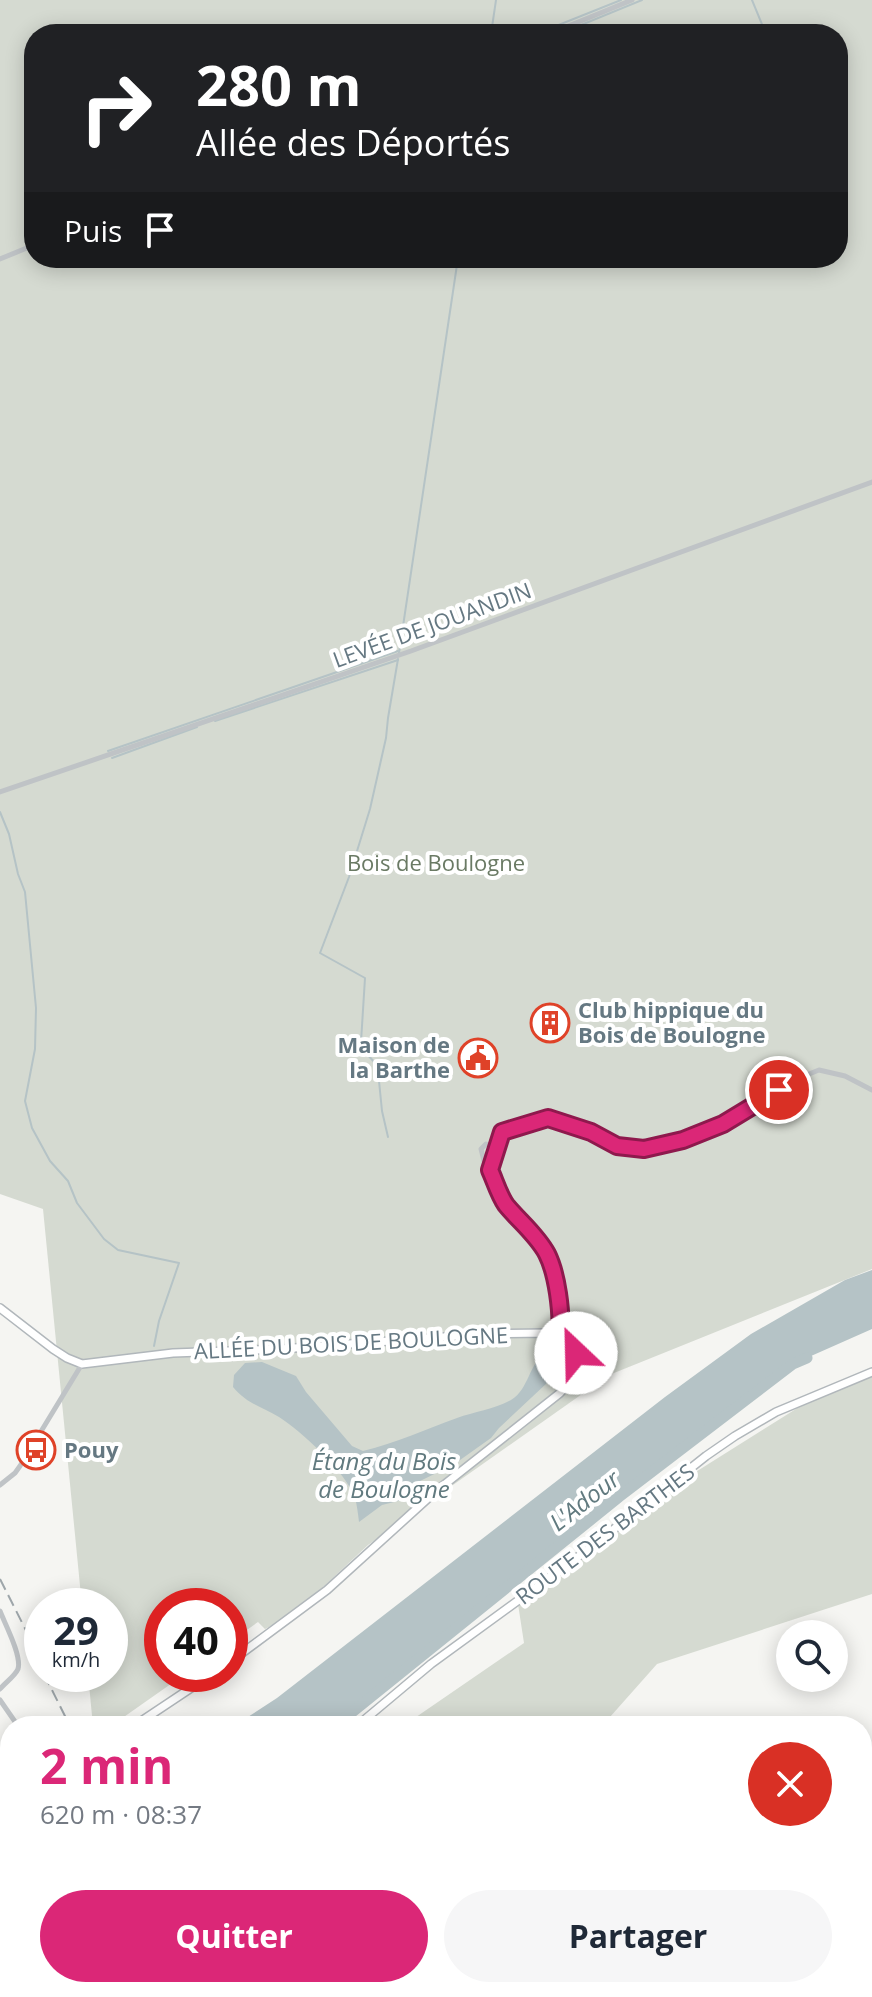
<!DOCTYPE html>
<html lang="fr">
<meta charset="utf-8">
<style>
body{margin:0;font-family:"Open Sans",sans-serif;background:#f6f6f7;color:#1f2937;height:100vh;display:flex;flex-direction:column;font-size:30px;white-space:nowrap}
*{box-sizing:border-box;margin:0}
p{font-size:26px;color:#747a83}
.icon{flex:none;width:44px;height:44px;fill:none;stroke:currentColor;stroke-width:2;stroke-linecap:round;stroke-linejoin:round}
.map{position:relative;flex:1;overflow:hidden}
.sheet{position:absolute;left:0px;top:1716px;width:872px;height:282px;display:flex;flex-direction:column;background:#fff;border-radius:32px 32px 0 0;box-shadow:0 4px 20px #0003}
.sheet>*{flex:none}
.top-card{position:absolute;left:24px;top:24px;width:824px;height:244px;border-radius:32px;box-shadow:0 4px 20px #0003;background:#202124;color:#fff;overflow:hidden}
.controls{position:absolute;left:776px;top:1620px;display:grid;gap:16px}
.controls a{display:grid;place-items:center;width:72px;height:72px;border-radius:50%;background:#fff;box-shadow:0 4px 20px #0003;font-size:40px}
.speed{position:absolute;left:24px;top:1588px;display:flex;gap:16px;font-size:40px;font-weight:700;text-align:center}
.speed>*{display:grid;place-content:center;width:104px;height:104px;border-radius:50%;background:#fff;box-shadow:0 4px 20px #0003;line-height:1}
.speed small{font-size:20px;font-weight:400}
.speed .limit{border:12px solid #d22;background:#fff;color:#111}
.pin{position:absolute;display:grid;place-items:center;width:68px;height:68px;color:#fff;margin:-34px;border:4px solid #fff;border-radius:50%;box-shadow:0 2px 8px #0007}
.me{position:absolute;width:88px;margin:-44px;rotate:336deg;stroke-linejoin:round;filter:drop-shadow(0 0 6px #0008)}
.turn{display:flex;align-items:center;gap:28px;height:168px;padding:0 40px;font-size:36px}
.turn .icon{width:104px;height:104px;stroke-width:2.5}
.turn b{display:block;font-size:56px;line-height:68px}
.then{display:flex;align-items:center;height:76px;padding:0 40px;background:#0003;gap:16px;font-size:30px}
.round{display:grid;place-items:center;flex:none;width:84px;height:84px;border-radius:42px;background:#f6f6f7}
.summary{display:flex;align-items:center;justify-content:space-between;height:136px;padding:0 40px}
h1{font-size:48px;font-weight:700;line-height:60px;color:#db2777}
.primary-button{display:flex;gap:16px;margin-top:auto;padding:16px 40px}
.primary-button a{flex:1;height:92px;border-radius:48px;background:#db2777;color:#fff;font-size:32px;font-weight:700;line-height:92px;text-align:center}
.primary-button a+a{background:#f6f6f7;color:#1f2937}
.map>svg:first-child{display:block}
.green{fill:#d5dad1;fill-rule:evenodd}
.water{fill:#b5c3c6}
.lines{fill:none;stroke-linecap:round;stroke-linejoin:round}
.stream{stroke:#b5c3c6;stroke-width:2}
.river{stroke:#b5c3c6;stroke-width:11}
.secondary-casing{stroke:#b1b7bb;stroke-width:10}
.street{stroke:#bfc3c6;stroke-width:5}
.secondary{stroke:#fff;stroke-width:7}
.rail{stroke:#9ea6aa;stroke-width:2;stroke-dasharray:12 6;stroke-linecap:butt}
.route-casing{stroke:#8e194d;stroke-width:20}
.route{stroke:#db2777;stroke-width:14}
.labels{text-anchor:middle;stroke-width:8;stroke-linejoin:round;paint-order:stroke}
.street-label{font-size:22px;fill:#657882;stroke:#fff}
.park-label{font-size:22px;fill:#6a7a64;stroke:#fff}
.poi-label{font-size:22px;font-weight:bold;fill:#657882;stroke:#fff;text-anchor:start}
.water-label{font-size:24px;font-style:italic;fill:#617a7f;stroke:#fff}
</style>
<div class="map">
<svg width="872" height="1997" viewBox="0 0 872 1997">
<rect width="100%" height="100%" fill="#f5f5f2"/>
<g class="green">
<path d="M0 0H872V1269L609 1375 368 1545 322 1588 282 1620 265 1629 258 1622 230 1642V1606H162V1674H185L111 1726H93L88 1674H110V1606H82L43 1209 0 1194ZM34 34H838V258H34Z"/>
<path d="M872 1372V1594L657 1664 602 1726H403L524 1643 518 1604 640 1507 831 1387Z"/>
<path d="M204 1988H828L835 1997H205Z"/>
</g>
<g class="water">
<path d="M872 1270V1329L793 1364 619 1497 335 1726H234L277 1698 665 1397 751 1334 845 1280Z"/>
<path d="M548 1352 551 1357 550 1373 547 1383 499 1428 491 1438 453 1465 420 1481 406 1499 382 1505 359 1522C358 1514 357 1505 355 1498 347 1473 301 1431 279 1417 261 1406 247 1404 233 1387L234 1375 245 1363 262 1362 296 1376 306 1392 352 1446 363 1451C396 1443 426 1429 457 1418 474 1412 495 1409 511 1400 530 1389 528 1362 548 1352Z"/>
<path d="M10 1853V1900L0 1904V1857Z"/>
</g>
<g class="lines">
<g class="stream">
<path d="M752 0 766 34"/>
<path d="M491 34 496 0"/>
<path d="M536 34 621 0"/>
<path d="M559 34 642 0"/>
<path d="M399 653 458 258"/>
<path d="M215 721 398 660"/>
<path d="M108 751 398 651"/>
<path d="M112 758 197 727"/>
<path d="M0 812 9 834 18 874 25 892 36 1008 35 1049 25 1101 32 1128 50 1161 68 1181 77 1203 104 1239 118 1250 179 1263 159 1321 154 1346"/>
<path d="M388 1137 382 1111 378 1071 376 1064 366 1053 361 1042 365 978 320 953 349 877 370 809 386 738 388 718 398 659"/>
</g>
<path class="river" d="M335 1726 619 1497 793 1364 807 1358"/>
<g class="secondary-casing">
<g id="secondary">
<path d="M0 1308 53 1349 67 1358 82 1364 173 1353 281 1349 485 1334 546 1333 560 1335 570 1343 576 1353 577 1367 572 1379 560 1393 435 1492 327 1590 230 1662"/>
<path d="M134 1726 212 1674"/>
<path d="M357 1726 431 1664 590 1548 706 1456 735 1436 776 1412 872 1372"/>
<path d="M0 1802 10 1798"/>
<path d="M0 1920 10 1915"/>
</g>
</g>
<g class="street">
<path d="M549 34 632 0"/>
<path d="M0 259 34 245"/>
<path d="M0 792 411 651 872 482"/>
<path d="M490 1169 484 1161 481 1149 486 1144 491 1146 495 1151"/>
<path d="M560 1335C562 1312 557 1274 547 1254 537 1235 519 1221 506 1204 499 1195 495 1181 490 1170L502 1132 548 1118 591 1132 617 1146 644 1149 683 1140 723 1124 799 1078 819 1070 845 1076 872 1090"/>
<path d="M0 1485 15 1473 20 1466 82 1364"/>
<path d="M0 1611C5 1624 22 1656 18 1669 15 1676 5 1683 0 1689"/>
<path d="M0 1700 18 1726"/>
<path d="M0 1782 10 1778"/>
<path d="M34 1988 36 1997"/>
</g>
<use href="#secondary" class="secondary"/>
<g class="rail">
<path d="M0 1579 42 1662"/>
<path d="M44 1674 70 1726"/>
<path d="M192 1988 196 1997"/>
</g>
</g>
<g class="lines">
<g class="route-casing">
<path id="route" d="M576 1353 570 1343 560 1335C562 1312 557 1274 547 1254 537 1235 519 1221 506 1205 499 1195 495 1181 490 1170L502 1132 548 1118 591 1132 617 1146 644 1149 683 1140 723 1124 779 1090"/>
</g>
<use href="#route" class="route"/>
</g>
<defs>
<g id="building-ring" transform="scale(2)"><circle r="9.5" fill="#fff" stroke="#df4228" stroke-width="1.5"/><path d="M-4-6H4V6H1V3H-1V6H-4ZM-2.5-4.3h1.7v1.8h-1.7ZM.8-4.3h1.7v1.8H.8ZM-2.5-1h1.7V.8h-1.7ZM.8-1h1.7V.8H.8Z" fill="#df4228"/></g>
<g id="civic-ring" transform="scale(2)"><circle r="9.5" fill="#fff" stroke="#df4228" stroke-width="1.5"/><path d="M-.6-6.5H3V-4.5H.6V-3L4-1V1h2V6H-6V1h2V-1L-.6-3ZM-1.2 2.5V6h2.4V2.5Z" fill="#df4228"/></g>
<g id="bus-ring" transform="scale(2)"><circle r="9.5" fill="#fff" stroke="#df4228" stroke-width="1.5"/><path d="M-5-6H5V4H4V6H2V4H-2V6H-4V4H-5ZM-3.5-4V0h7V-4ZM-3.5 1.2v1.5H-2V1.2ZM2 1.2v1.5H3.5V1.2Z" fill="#df4228"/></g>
</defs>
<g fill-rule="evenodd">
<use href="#building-ring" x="550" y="1023"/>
<use href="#civic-ring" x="478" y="1058"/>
<use href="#bus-ring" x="36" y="1450"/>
</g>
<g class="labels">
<g class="street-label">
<text transform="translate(432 625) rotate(-20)" y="8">LEVÉE DE JOUANDIN</text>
<text transform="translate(351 1343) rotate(-3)" y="8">ALLÉE DU BOIS DE BOULOGNE</text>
<text transform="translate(605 1534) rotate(-37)" y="8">ROUTE DES BARTHES</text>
</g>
<g class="park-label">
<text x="436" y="871">Bois de Boulogne</text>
</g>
<g class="poi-label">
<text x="578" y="1018">Club hippique du<tspan x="578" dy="25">Bois de Boulogne</tspan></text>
<text x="450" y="1053" text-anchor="end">Maison de<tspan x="450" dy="25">la Barthe</tspan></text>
<text x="64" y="1458">Pouy</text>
</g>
<g class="water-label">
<text x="384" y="1470">Étang du Bois<tspan x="384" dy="28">de Boulogne</tspan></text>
<text transform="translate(585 1501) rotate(-38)" y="8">L'Adour</text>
</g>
</g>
</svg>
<div class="controls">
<a><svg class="icon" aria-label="search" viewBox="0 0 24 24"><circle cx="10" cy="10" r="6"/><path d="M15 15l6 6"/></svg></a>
</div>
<div class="speed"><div>29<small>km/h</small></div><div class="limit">40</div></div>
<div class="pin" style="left:779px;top:1090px;background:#d93025"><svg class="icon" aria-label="arrive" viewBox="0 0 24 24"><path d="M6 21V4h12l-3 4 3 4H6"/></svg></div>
<svg class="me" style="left:576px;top:1353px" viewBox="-20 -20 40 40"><circle r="19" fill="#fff"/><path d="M0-13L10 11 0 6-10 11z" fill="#db2777"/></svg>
<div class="top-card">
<div class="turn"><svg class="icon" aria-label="right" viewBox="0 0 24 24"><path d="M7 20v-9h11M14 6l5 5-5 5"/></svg><div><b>280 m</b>Allée des Déportés</div></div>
<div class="then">Puis<svg class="icon" aria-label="arrive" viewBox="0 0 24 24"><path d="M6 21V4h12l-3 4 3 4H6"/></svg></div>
</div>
<section class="sheet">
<div class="summary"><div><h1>2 min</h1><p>620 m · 08:37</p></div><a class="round" style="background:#d93025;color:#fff"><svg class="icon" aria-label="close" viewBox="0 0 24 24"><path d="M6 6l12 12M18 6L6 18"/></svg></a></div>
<div class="primary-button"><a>Quitter</a><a>Partager</a></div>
</section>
</div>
